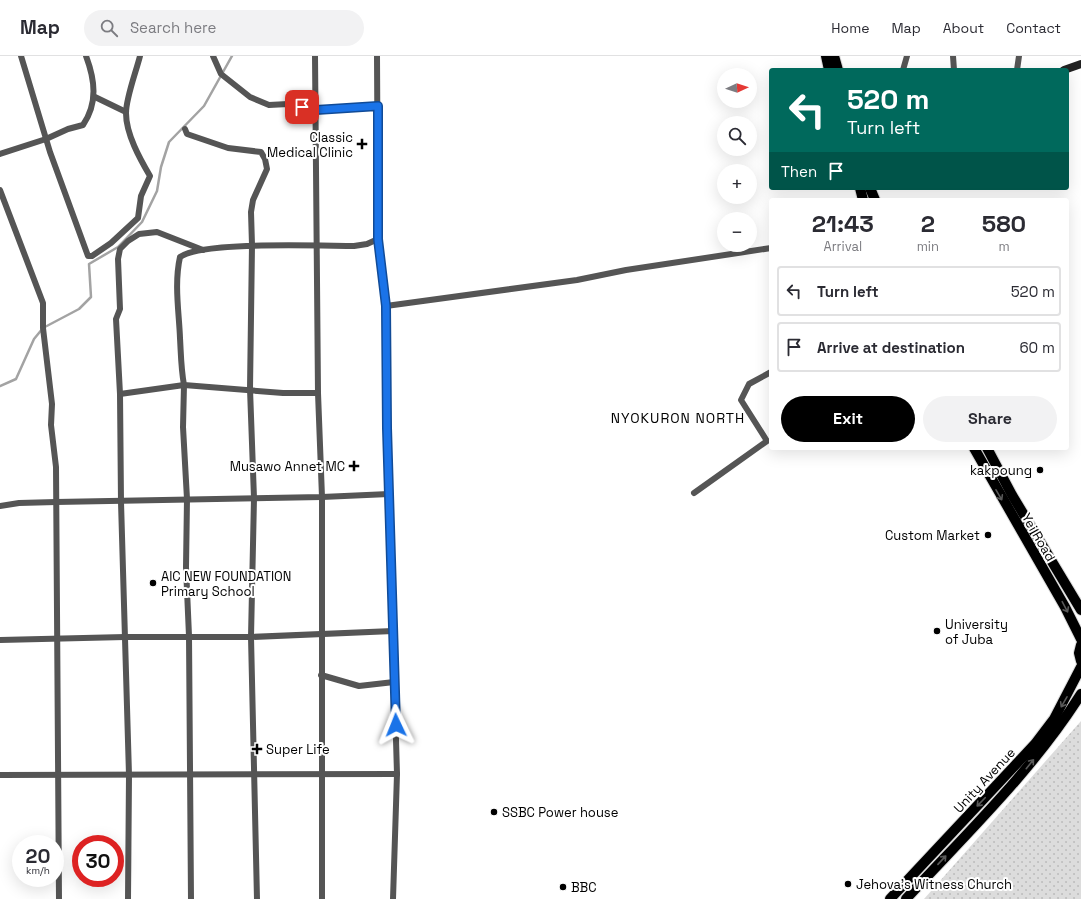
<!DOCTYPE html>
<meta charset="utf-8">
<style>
body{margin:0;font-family:"Space Grotesk",sans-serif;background:#f2f2f3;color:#2b2b33;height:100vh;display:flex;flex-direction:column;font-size:15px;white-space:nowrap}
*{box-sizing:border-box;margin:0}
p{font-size:13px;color:#7c7c81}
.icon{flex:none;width:22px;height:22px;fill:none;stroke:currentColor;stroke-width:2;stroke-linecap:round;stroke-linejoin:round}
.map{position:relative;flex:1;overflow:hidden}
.drawer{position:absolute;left:769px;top:142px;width:300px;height:252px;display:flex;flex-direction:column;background:#fff;border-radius:4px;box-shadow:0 4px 16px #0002}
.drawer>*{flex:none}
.hud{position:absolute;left:769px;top:12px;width:300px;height:122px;border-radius:4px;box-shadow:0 4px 16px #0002;background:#00695c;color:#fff;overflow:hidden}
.needle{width:26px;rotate:87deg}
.fabs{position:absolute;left:717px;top:12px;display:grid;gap:8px}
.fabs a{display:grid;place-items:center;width:40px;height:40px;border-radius:50%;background:#fff;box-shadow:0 4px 16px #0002;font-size:20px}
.speed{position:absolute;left:12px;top:779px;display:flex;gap:8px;font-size:20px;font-weight:700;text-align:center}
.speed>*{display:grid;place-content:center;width:52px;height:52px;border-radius:50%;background:#fff;box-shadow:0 4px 16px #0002;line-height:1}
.speed small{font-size:10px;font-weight:400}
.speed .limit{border:6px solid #d22;background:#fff;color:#111}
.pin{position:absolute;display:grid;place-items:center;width:34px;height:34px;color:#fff;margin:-17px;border-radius:8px;box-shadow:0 2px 6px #0006}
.me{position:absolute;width:44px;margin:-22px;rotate:358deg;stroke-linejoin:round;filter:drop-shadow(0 0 3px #0008)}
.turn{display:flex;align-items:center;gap:14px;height:84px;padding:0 12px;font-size:18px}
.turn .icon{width:52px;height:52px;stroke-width:2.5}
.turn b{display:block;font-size:28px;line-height:34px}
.then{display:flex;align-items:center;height:38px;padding:0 12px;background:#0003;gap:8px;font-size:15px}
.eta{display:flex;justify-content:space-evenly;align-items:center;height:68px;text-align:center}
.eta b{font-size:24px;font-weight:700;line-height:28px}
.action{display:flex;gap:8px;margin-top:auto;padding:8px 12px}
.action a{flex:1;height:46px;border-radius:24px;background:#000;color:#fff;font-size:16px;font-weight:700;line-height:46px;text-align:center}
.action a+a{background:#f2f2f3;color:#2b2b33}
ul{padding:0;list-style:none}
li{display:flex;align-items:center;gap:12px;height:50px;margin:0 8px 6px;padding:0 4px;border:2px solid #e1e1e2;border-radius:4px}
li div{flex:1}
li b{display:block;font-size:15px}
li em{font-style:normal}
header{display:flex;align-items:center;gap:24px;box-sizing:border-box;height:56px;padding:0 20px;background:#fff;border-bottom:1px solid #e1e1e2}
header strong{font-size:19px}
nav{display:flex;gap:22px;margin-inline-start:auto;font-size:14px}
.search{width:280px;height:36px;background:#f2f2f3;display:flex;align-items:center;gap:10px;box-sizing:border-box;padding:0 14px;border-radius:22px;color:#7c7c81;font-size:15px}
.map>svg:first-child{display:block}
.park{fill:url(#park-dots)}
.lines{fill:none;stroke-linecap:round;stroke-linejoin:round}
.stream{stroke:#a3a3a3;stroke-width:2.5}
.primary-casing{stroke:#dbdbdb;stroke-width:12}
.street{stroke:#555;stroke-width:6}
.secondary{stroke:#222;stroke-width:8}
.primary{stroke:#000;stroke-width:10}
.oneway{stroke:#595959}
.route-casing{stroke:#114b97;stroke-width:10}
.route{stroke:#1a73e8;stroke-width:7}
.poi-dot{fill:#000;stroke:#fff;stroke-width:1.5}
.labels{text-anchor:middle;stroke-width:4;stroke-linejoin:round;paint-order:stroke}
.poi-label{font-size:13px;fill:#000;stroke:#fff;text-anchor:start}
.street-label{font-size:13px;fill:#000;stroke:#fff}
.neighbourhood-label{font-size:14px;letter-spacing:1px;fill:#000;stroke:#fff}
</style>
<header>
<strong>Map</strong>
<div class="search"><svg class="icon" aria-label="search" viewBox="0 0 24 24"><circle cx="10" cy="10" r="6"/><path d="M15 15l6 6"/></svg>Search here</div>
<nav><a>Home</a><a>Map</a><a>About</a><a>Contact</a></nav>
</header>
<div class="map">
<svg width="1081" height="843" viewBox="0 0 1081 843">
<defs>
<pattern id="park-dots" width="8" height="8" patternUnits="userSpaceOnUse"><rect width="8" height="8" fill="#dcdcdc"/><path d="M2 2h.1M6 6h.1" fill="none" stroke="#bbb" stroke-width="1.8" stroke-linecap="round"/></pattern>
</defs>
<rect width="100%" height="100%" fill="#fff"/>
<path class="park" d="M1081 665V843H924Z"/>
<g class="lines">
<path class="stream" d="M0 330 16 323 34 283 43 272 79 253 91 241 89 208 118 191 142 166 157 135 161 111 169 86 204 50 232 0"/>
<g class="primary-casing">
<g id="primary">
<path d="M826 0 829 14"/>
<path d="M834 0 838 14"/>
<path d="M860 132 863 144"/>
<path d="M870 132 875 144"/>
<path d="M974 392 1065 551 1081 583"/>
<path d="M987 392 1012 439 1081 554"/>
<path d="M1081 589 1079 597 1081 605"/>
<path d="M890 843 1035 688 1054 663 1081 611"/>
<path d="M906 843C967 777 1033 714 1081 638"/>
</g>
</g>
<g class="street">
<path d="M21 0 50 96 88 200H92L111 187 138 162 141 140 150 120C140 103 126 78 126 57 126 42 136 16 140 0"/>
<path d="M213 0 221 18 250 41 269 49 288 48 316 54 378 50"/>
<path d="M315 0 318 337 322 441V843"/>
<path d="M377 0 378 183 386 250 387 372 397 718 393 843"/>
<path d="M953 0 954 14"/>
<path d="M903 14 907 0"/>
<path d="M1017 14 1019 0"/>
<path d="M95 41 126 56"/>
<path d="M185 73 187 78 228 92 261 96 265 103 267 113 253 144 251 156 252 189 250 333 254 442 251 581 257 843"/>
<path d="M0 98 46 83 68 73 83 69C98 47 95 24 86 0"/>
<path d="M0 134 43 247V272L52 348 51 369 56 411 59 843"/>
<path d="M386 250 577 224 626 214 771 192"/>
<path d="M318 337H283L184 329C181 313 181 299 180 282 179 256 174 228 180 201 202 185 322 190 354 190L367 188 378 183"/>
<path d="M120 338 184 329 183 371 187 443 186 511 189 580 191 843"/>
<path d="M694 437 767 385 741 344 749 328 771 316"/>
<path d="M0 450 19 447 56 446 322 441 389 438"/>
<path d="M0 584 125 581H251L393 575"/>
<path d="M321 619 359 630 394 626"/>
<path d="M0 719 397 718"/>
<path d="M128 843 129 719 121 446 120 338 116 263 120 253 118 203 120 193 128 185 139 178 157 176 203 194"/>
</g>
<path class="secondary" d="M1064 14 1081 8"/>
<use href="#primary" class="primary"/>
</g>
<defs><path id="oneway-shaft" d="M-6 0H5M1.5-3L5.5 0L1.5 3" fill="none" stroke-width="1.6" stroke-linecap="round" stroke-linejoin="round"/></defs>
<g class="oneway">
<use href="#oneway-shaft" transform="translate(999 439) rotate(60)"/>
<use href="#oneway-shaft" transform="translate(1065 551) rotate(62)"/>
<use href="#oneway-shaft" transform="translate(1064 646) rotate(120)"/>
<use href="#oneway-shaft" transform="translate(1030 708) rotate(-51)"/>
<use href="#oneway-shaft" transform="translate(981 746) rotate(134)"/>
<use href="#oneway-shaft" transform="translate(942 804) rotate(-47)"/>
</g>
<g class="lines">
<g class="route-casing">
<path id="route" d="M302 51 316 54 378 50V183L386 250 387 372 396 669"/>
</g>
<use href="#route" class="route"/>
</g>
<g class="poi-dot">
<path d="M360 82h4v4h4v4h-4v4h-4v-4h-4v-4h4z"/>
<path d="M352 404h4v4h4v4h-4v4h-4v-4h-4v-4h4z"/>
<circle cx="1040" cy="414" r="4"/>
<circle cx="988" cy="479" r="4"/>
<circle cx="153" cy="527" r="4"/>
<circle cx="937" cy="575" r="4"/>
<path d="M255 687h4v4h4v4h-4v4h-4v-4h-4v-4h4z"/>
<circle cx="494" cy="756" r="4"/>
<circle cx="848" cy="828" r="4"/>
<circle cx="563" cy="831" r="4"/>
</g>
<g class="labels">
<g class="poi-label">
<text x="353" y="86" text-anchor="end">Classic<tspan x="353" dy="15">Medical Clinic</tspan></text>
<text x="345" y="415" text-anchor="end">Musawo Annet MC</text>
<text x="1032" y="419" text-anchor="end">kakpoung</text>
<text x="980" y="484" text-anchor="end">Custom Market</text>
<text x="161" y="525">AIC NEW FOUNDATION<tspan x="161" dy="15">Primary School</tspan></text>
<text x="945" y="573">University<tspan x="945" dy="15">of Juba</tspan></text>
<text x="266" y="698">Super Life</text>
<text x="502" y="761">SSBC Power house</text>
<text x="856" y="833">Jehova's Witness Church</text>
<text x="571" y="836">BBC</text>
</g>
<g class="street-label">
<text transform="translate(1039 481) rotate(60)" y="5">Yei Road</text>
<text transform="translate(984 724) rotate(-47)" y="5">Unity Avenue</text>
</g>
<g class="neighbourhood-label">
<text x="678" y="367">NYOKURON NORTH</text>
</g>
</g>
</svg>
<div class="fabs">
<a><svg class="needle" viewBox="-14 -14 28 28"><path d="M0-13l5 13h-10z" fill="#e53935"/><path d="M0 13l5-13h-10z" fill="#7c7c81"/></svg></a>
<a><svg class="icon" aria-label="search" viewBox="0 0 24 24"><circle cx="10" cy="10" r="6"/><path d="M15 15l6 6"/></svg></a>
<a>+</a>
<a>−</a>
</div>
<div class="speed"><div>20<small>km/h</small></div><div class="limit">30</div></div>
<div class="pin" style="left:302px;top:51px;background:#d93025"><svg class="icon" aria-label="arrive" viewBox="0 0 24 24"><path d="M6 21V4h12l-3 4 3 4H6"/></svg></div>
<svg class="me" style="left:396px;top:669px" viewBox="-20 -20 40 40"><path d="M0-17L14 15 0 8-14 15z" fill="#1a73e8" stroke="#fff" stroke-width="4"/></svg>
<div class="hud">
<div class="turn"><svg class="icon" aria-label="left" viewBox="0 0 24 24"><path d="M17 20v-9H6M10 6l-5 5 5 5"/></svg><div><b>520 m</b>Turn left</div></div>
<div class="then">Then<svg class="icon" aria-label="arrive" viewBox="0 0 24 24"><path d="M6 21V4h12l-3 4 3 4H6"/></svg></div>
</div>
<section class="drawer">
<div class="eta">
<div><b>21:43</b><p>Arrival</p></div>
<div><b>2</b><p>min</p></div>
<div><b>580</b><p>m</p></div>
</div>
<ul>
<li><svg class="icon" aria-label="left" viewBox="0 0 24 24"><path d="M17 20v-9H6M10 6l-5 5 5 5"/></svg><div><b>Turn left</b></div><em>520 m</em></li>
<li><svg class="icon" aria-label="arrive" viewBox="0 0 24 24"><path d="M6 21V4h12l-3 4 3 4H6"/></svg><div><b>Arrive at destination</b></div><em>60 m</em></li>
</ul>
<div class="action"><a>Exit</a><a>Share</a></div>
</section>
</div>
